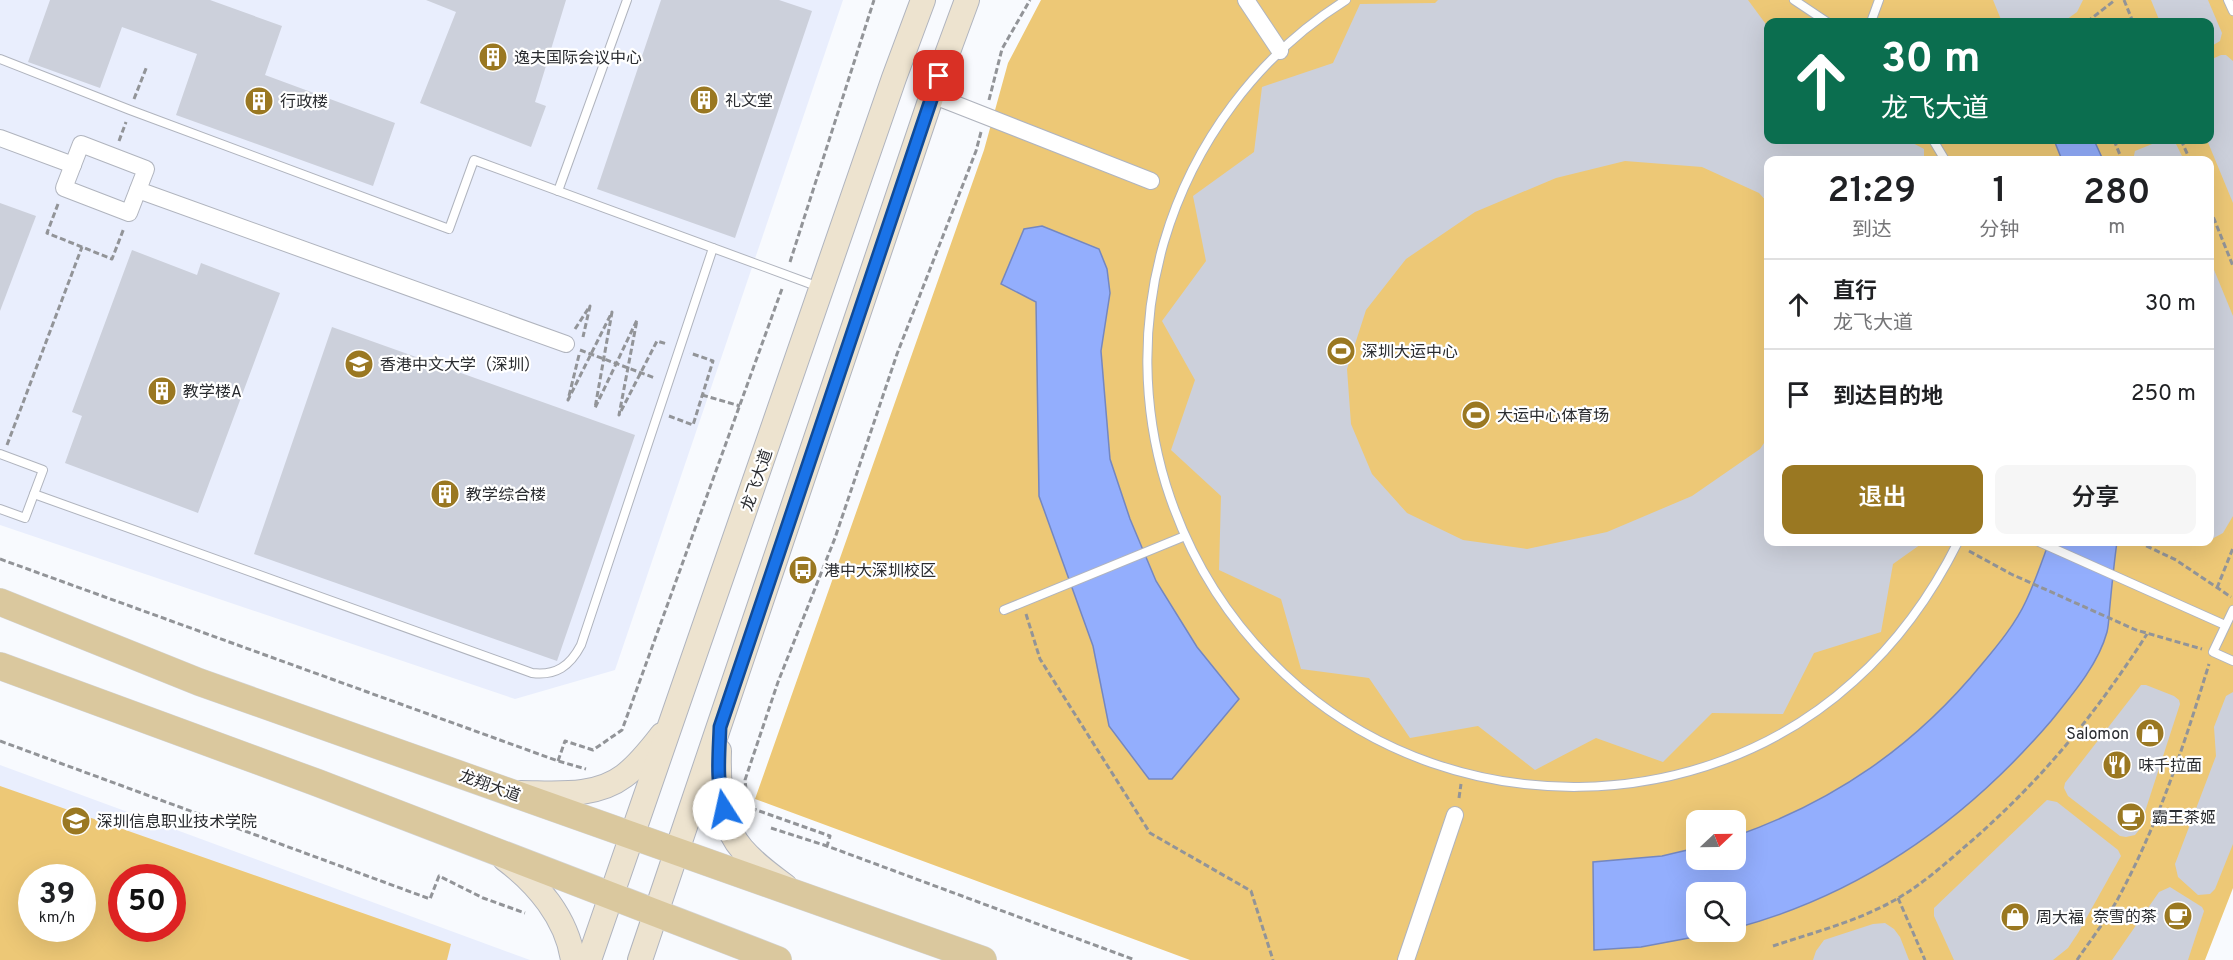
<!DOCTYPE html>
<html lang="zh">
<meta charset="utf-8">
<style>
body{margin:0;font-family:Overpass,"Noto Sans SC",sans-serif;background:#f6f6f6;color:#202124;height:100vh;display:flex;flex-direction:column;font-size:22px;white-space:nowrap}
*{box-sizing:border-box;margin:0}
p{font-size:20px;color:#757577}
.icon{flex:none;width:33px;height:33px;fill:none;stroke:currentColor;stroke-width:2;stroke-linecap:round;stroke-linejoin:round}
.map{position:relative;flex:1;overflow:hidden}
.side{position:absolute;left:1764px;top:156px;width:450px;height:390px;display:flex;flex-direction:column;background:#fff;border-radius:12px;box-shadow:0 6px 24px #0002}
.side>*{flex:none}
.banner{position:absolute;left:1764px;top:18px;width:450px;height:126px;border-radius:12px;box-shadow:0 6px 24px #0002;background:#0b6e4f;color:#fff;overflow:hidden}
.needle{width:39px;rotate:68deg}
.controls{position:absolute;left:1686px;top:810px;display:grid;gap:12px}
.controls a{display:grid;place-items:center;width:60px;height:60px;border-radius:12px;background:#fff;box-shadow:0 6px 24px #0002;font-size:30px}
.speed{position:absolute;left:18px;top:864px;display:flex;gap:12px;font-size:30px;font-weight:700;text-align:center}
.speed>*{display:grid;place-content:center;width:78px;height:78px;border-radius:50%;background:#fff;box-shadow:0 6px 24px #0002;line-height:1}
.speed small{font-size:15px;font-weight:400}
.speed .limit{border:9px solid #d22;background:#fff;color:#111}
.pin{position:absolute;display:grid;place-items:center;width:51px;height:51px;color:#fff;margin:-26px;border-radius:12px;box-shadow:0 3px 9px #0006}
.me{position:absolute;width:66px;margin:-33px;rotate:350deg;stroke-linejoin:round;filter:drop-shadow(0 0 4px #0008)}
.turn{display:flex;align-items:center;gap:21px;height:126px;padding:0 18px;font-size:27px}
.turn .icon{width:78px;height:78px;stroke-width:2.5}
.turn b{display:block;font-size:42px;line-height:51px}
.eta{display:flex;justify-content:space-evenly;align-items:center;height:102px;text-align:center}
.eta b{font-size:36px;font-weight:600;line-height:42px}
.cta{display:flex;gap:12px;margin-top:auto;padding:12px 18px}
.cta a{flex:1;height:69px;border-radius:12px;background:#9a7822;color:#fff;font-size:24px;font-weight:600;line-height:69px;text-align:center}
.cta a+a{background:#f6f6f6;color:#202124}
ul{padding:0;list-style:none}
li{display:flex;align-items:center;gap:18px;height:90px;padding:0 18px;border-top:2px solid #e0e0e0}
li div{flex:1}
li b{display:block;font-size:22px}
li em{font-style:normal}
.map>svg:first-child{display:block}
.built{fill:#e9eefd;fill-rule:evenodd}
.green{fill:#edc876;fill-rule:evenodd}
.water{fill:#93aefd;stroke:#7487c0;stroke-width:1.5}
.building{fill:#ccd0db}
.lines{fill:none;stroke-linecap:round;stroke-linejoin:round}
.lane-casing{stroke:#b0b4be;stroke-width:10}
.street-casing{stroke:#b0b4be;stroke-width:18}
.secondary-casing{stroke:#b0b4be;stroke-width:26}
.primary-casing{stroke:#d4d5d6;stroke-width:28}
.path{stroke:#929498;stroke-width:3;stroke-dasharray:6 3;stroke-linecap:butt}
.lane{stroke:#fff;stroke-width:8}
.street{stroke:#fff;stroke-width:16}
.secondary{stroke:#ede3cf;stroke-width:24}
.primary{stroke:#dac89e;stroke-width:27}
.route-casing{stroke:#114b97;stroke-width:15}
.route{stroke:#1a73e8;stroke-width:10}
.labels{text-anchor:middle;stroke-width:4.5;stroke-linejoin:round;paint-order:stroke}
.poi-label{font-size:16px;fill:#2a2c30;stroke:#fff;text-anchor:start}
.street-label{font-size:16px;fill:#2a2c30;stroke:#fff}
</style>
<div class="map">
<svg width="2233" height="960" viewBox="0 0 2233 960">
<rect width="100%" height="100%" fill="#f8fafe"/>
<g class="built">
<path d="M0 0H843L615 670 515 699 0 525Z"/>
<path d="M0 765 530 960H0ZM32 878H82V928H32ZM122 878H172V928H122Z"/>
</g>
<g class="green">
<path d="M1041 0H2233V888L2205 960H1190L755 799 984 150 1008 63ZM1768 22H2210V140H1768ZM1768 160H2210V542H1768ZM1696 820H1736V860H1696ZM1696 892H1736V932H1696Z"/>
<path d="M0 786 451 944 447 960H0ZM32 878H82V928H32ZM122 878H172V928H122Z"/>
</g>
<g class="water">
<path d="M2054 140H2094L2103 160H2062Z"/>
<path d="M1042 226 1099 249 1107 269 1110 293 1101 351 1110 459 1130 519 1156 581 1197 647 1239 699 1172 779H1149L1109 726 1093 646 1039 496 1036 302 1001 284 1024 229Z"/>
<path d="M2049 542H2117C2114 563 2112 584 2110 605 2109 614 2109 624 2107 632 2098 665 2072 695 2051 721 1967 819 1862 894 1736 928V892H1696V932H1721L1641 947 1594 950 1593 862 1662 856 1696 848V860H1736V836C1835 801 1915 746 1982 664 1998 645 2016 623 2026 601 2035 582 2042 561 2049 542Z"/>
</g>
<g class="building">
<path d="M50 0H210L282 26 265 75 395 123 373 186 176 115 197 54 122 27 100 88 28 62Z"/>
<path d="M426 0H566L535 102 546 106 531 147 420 103 456 12Z"/>
<path d="M661 0H779L812 11 735 238 597 189Z"/>
<path d="M1438 0H1748L1768 27V140H1907L1924 149V160H1768V203L1759 193 1702 167 1625 161 1556 178 1475 212 1406 259 1366 310 1347 369 1351 424 1372 474 1407 513 1463 540 1527 549 1607 532 1692 496 1760 449 1768 437V542H1924L1893 564 1881 632 1814 653 1783 714 1712 713 1663 762 1596 738 1535 770 1478 726 1410 738 1369 678 1301 669 1281 599 1219 570 1221 496 1171 450 1195 380 1162 321 1206 261 1193 196 1254 152 1262 87 1333 63 1360 4 1435 3Z"/>
<path d="M1993 0H2083L2077 12 2063 22H2002Z"/>
<path d="M2151 0H2208L2222 33 2220 41 2210 47V22H2160Z"/>
<path d="M2221 55H2226L2233 61V203L2207 140H2210V60Z"/>
<path d="M2162 140H2174L2184 160H2133L2135 151Z"/>
<path d="M0 203 36 216 0 311Z"/>
<path d="M132 250 197 275 201 263 280 293 198 513 65 463 82 416 72 412Z"/>
<path d="M2210 260 2233 316V516L2223 533 2210 540Z"/>
<path d="M332 327 635 435 557 661 254 554Z"/>
<path d="M2141 685H2146L2174 696 2179 700 2180 704 2139 830 2135 835 2126 837 2120 836 2068 796 2064 788 2065 783Z"/>
<path d="M2233 692V844L2215 889 2210 894 2198 895 2178 877 2175 864 2216 756 2214 727 2226 696Z"/>
<path d="M2047 800 2057 802 2118 850 2121 856 2078 933 2068 948 2053 960H1954L1934 916V908Z"/>
<path d="M2170 887 2202 907 2204 911 2188 960H2112L2159 892Z"/>
<path d="M1885 923 1894 929 1900 937 1909 960H1813L1816 951 1824 940 1873 924Z"/>
</g>
<g class="lines">
<g class="lane-casing">
<g id="lane">
<path d="M1346 0C1258 55 1193 143 1164 242 1141 321 1142 407 1166 485 1191 565 1237 634 1300 688 1458 822 1701 820 1854 681 1898 642 1932 594 1958 542"/>
<path d="M1794 0 1827 22"/>
<path d="M2228 0 2233 11"/>
<path d="M1871 22 1879 0"/>
<path d="M0 59 130 110 449 229 474 160 819 287"/>
<path d="M1933 140 1945 160"/>
<path d="M558 191 627 0"/>
<path d="M0 454 43 470 25 518 0 509"/>
<path d="M34 494 532 673C556 676 570 666 581 645L713 248"/>
<path d="M2039 542 2225 625"/>
<path d="M1004 610 1185 536"/>
<path d="M2233 610 2213 652 2233 661"/>
</g>
</g>
<g class="street-casing">
<g id="street">
<path d="M1246 0 1280 51"/>
<path d="M932 95 1151 181"/>
<path d="M0 138 73 165"/>
<path d="M81 144 146 169 129 213 64 188Z"/>
<path d="M138 190 566 344"/>
<path d="M1406 960 1455 815"/>
</g>
</g>
<g class="secondary-casing">
<g id="secondary">
<path d="M719 751C718 782 720 824 742 849 755 864 770 875 785 886"/>
<path d="M521 793C555 793 595 798 624 776 639 765 651 749 662 735"/>
<path d="M505 859C537 883 567 918 573 960"/>
<path d="M589 960 894 78 923 0"/>
<path d="M640 960 932 95 967 0"/>
</g>
</g>
<g class="primary-casing">
<g id="primary">
<path d="M0 602 199 682 983 960"/>
<path d="M0 666 318 783 778 960"/>
</g>
</g>
<g class="path">
<path d="M2124 0 2133 22"/>
<path d="M2087 22 2115 0"/>
<path d="M134 99 147 66"/>
<path d="M989 100 1002 49 1030 0"/>
<path d="M981 132 976 151 897 354 835 538 778 682 745 780 748 807 830 836 827 846 1135 960"/>
<path d="M2114 140 2122 160"/>
<path d="M2181 140 2190 160"/>
<path d="M119 141 126 122"/>
<path d="M58 204 47 233 112 259 124 228"/>
<path d="M2210 209 2233 266"/>
<path d="M790 262 874 0"/>
<path d="M575 329 590 306 583 337"/>
<path d="M580 350 655 378"/>
<path d="M579 355 568 400 612 312 595 408 637 320 619 415 657 341 667 344"/>
<path d="M702 395 740 406"/>
<path d="M669 416 693 425 713 361 690 353"/>
<path d="M7 445 82 247"/>
<path d="M2138 542 2176 560 2231 597"/>
<path d="M1969 551 2011 574 2136 630 2202 649"/>
<path d="M0 559 558 761 586 769"/>
<path d="M2217 588 2233 548"/>
<path d="M1026 614 1040 659 1150 833 1251 891 1273 960"/>
<path d="M0 741 430 899 439 876 483 898 525 913"/>
<path d="M558 761 565 741 593 750 622 730 783 286"/>
<path d="M1459 798 1461 784"/>
<path d="M771 828 827 846"/>
<path d="M1898 898 1925 960"/>
<path d="M1773 946C1815 932 1862 920 1900 897 1925 882 1946 863 1968 844 2041 781 2095 715 2147 634"/>
<path d="M2077 960C2092 938 2110 915 2122 891 2160 819 2185 742 2209 664"/>
</g>
<use href="#lane" class="lane"/>
<use href="#street" class="street"/>
<use href="#secondary" class="secondary"/>
<use href="#primary" class="primary"/>
</g>
<g class="lines">
<g class="route-casing">
<path id="route" d="M724 809C716 782 719 755 720 727L939 76"/>
</g>
<use href="#route" class="route"/>
</g>
<defs>
<g id="building-disc" transform="scale(1.5)"><circle r="9.5" fill="#9a7822" stroke="#fff"/><path d="M-4-6H4V6H1V3H-1V6H-4ZM-2.5-4.3h1.7v1.8h-1.7ZM.8-4.3h1.7v1.8H.8ZM-2.5-1h1.7V.8h-1.7ZM.8-1h1.7V.8H.8Z" fill="#fff"/></g>
<g id="stadium-disc" transform="scale(1.5)"><circle r="9.5" fill="#9a7822" stroke="#fff"/><path d="M0-5a6.5 5 0 1 0 0 10a6.5 5 0 1 0 0-10ZM-3.5-1.8h7v3.6h-7Z" fill="#fff"/></g>
<g id="university-disc" transform="scale(1.5)"><circle r="9.5" fill="#9a7822" stroke="#fff"/><path d="M0-5L7-2L0 1L-7-2ZM-4 1L0 2.5L4 1V4Q0 6-4 4Z" fill="#fff"/></g>
<g id="bus-disc" transform="scale(1.5)"><circle r="9.5" fill="#9a7822" stroke="#fff"/><path d="M-5-6H5V4H4V6H2V4H-2V6H-4V4H-5ZM-3.5-4V0h7V-4ZM-3.5 1.2v1.5H-2V1.2ZM2 1.2v1.5H3.5V1.2Z" fill="#fff"/></g>
<g id="shop-disc" transform="scale(1.5)"><circle r="9.5" fill="#9a7822" stroke="#fff"/><path d="M-5-2.5h2.3a2.7 3.5 0 0 1 5.4 0H5L5.5 6h-11ZM-1.5-2.5h3a1.5 2.3 0 0 0-3 0Z" fill="#fff"/></g>
<g id="restaurant-disc" transform="scale(1.5)"><circle r="9.5" fill="#9a7822" stroke="#fff"/><path d="M-5-6h1v4h1v-4h1v4h1v-4h1v5L-1.5 .5V6h-2V.5L-5-1ZM5-6V6H3V1.5H1.5Q1.5-4 5-6Z" fill="#fff"/></g>
<g id="cafe-disc" transform="scale(1.5)"><circle r="9.5" fill="#9a7822" stroke="#fff"/><path d="M-5.5-4.5H6V0H3Q3 3.5 0 3.5H-2.5Q-5.5 3.5-5.5 0ZM3-3.2v2h1.7v-2ZM-6 4.5H4V6H-6Z" fill="#fff"/></g>
</defs>
<g fill-rule="evenodd">
<use href="#building-disc" x="493" y="57"/>
<use href="#building-disc" x="704" y="100"/>
<use href="#building-disc" x="259" y="101"/>
<use href="#stadium-disc" x="1341" y="351"/>
<use href="#university-disc" x="359" y="364"/>
<use href="#building-disc" x="162" y="391"/>
<use href="#stadium-disc" x="1476" y="415"/>
<use href="#building-disc" x="445" y="494"/>
<use href="#bus-disc" x="803" y="570"/>
<use href="#shop-disc" x="2150" y="733"/>
<use href="#restaurant-disc" x="2117" y="765"/>
<use href="#cafe-disc" x="2131" y="817"/>
<use href="#university-disc" x="76" y="821"/>
<use href="#cafe-disc" x="2178" y="916"/>
<use href="#shop-disc" x="2015" y="917"/>
</g>
<g class="labels">
<g class="poi-label">
<text x="514" y="63">逸夫国际会议中心</text>
<text x="725" y="106">礼文堂</text>
<text x="280" y="107">行政楼</text>
<text x="1362" y="357">深圳大运中心</text>
<text x="380" y="370">香港中文大学（深圳）</text>
<text x="183" y="397">教学楼A</text>
<text x="1497" y="421">大运中心体育场</text>
<text x="466" y="500">教学综合楼</text>
<text x="824" y="576">港中大深圳校区</text>
<text x="2129" y="739" text-anchor="end">Salomon</text>
<text x="2138" y="771">味千拉面</text>
<text x="2152" y="823">霸王茶姬</text>
<text x="97" y="827">深圳信息职业技术学院</text>
<text x="2157" y="922" text-anchor="end">奈雪的茶</text>
<text x="2036" y="923">周大福</text>
</g>
<g class="street-label">
<text transform="translate(756 480) rotate(-71)" y="6">龙飞大道</text>
<text transform="translate(490 785) rotate(20)" y="6">龙翔大道</text>
</g>
</g>
</svg>
<div class="controls">
<a><svg class="needle" viewBox="-14 -14 28 28"><path d="M0-13l5 13h-10z" fill="#e53935"/><path d="M0 13l5-13h-10z" fill="#757577"/></svg></a>
<a><svg class="icon" aria-label="search" viewBox="0 0 24 24"><circle cx="10" cy="10" r="6"/><path d="M15 15l6 6"/></svg></a>
</div>
<div class="speed"><div>39<small>km/h</small></div><div class="limit">50</div></div>
<div class="pin" style="left:939px;top:76px;background:#d93025"><svg class="icon" aria-label="arrive" viewBox="0 0 24 24"><path d="M6 21V4h12l-3 4 3 4H6"/></svg></div>
<svg class="me" style="left:724px;top:809px" viewBox="-20 -20 40 40"><circle r="19" fill="#fff"/><path d="M0-13L10 11 0 6-10 11z" fill="#1a73e8"/></svg>
<div class="banner">
<div class="turn"><svg class="icon" aria-label="ahead" viewBox="0 0 24 24"><path d="M12 20V5M6 11l6-6 6 6"/></svg><div><b>30 m</b>龙飞大道</div></div>
</div>
<section class="side">
<div class="eta">
<div><b>21:29</b><p>到达</p></div>
<div><b>1</b><p>分钟</p></div>
<div><b>280</b><p>m</p></div>
</div>
<ul>
<li><svg class="icon" aria-label="ahead" viewBox="0 0 24 24"><path d="M12 20V5M6 11l6-6 6 6"/></svg><div><b>直行</b><p>龙飞大道</p></div><em>30 m</em></li>
<li><svg class="icon" aria-label="arrive" viewBox="0 0 24 24"><path d="M6 21V4h12l-3 4 3 4H6"/></svg><div><b>到达目的地</b></div><em>250 m</em></li>
</ul>
<div class="cta"><a>退出</a><a>分享</a></div>
</section>
</div>
